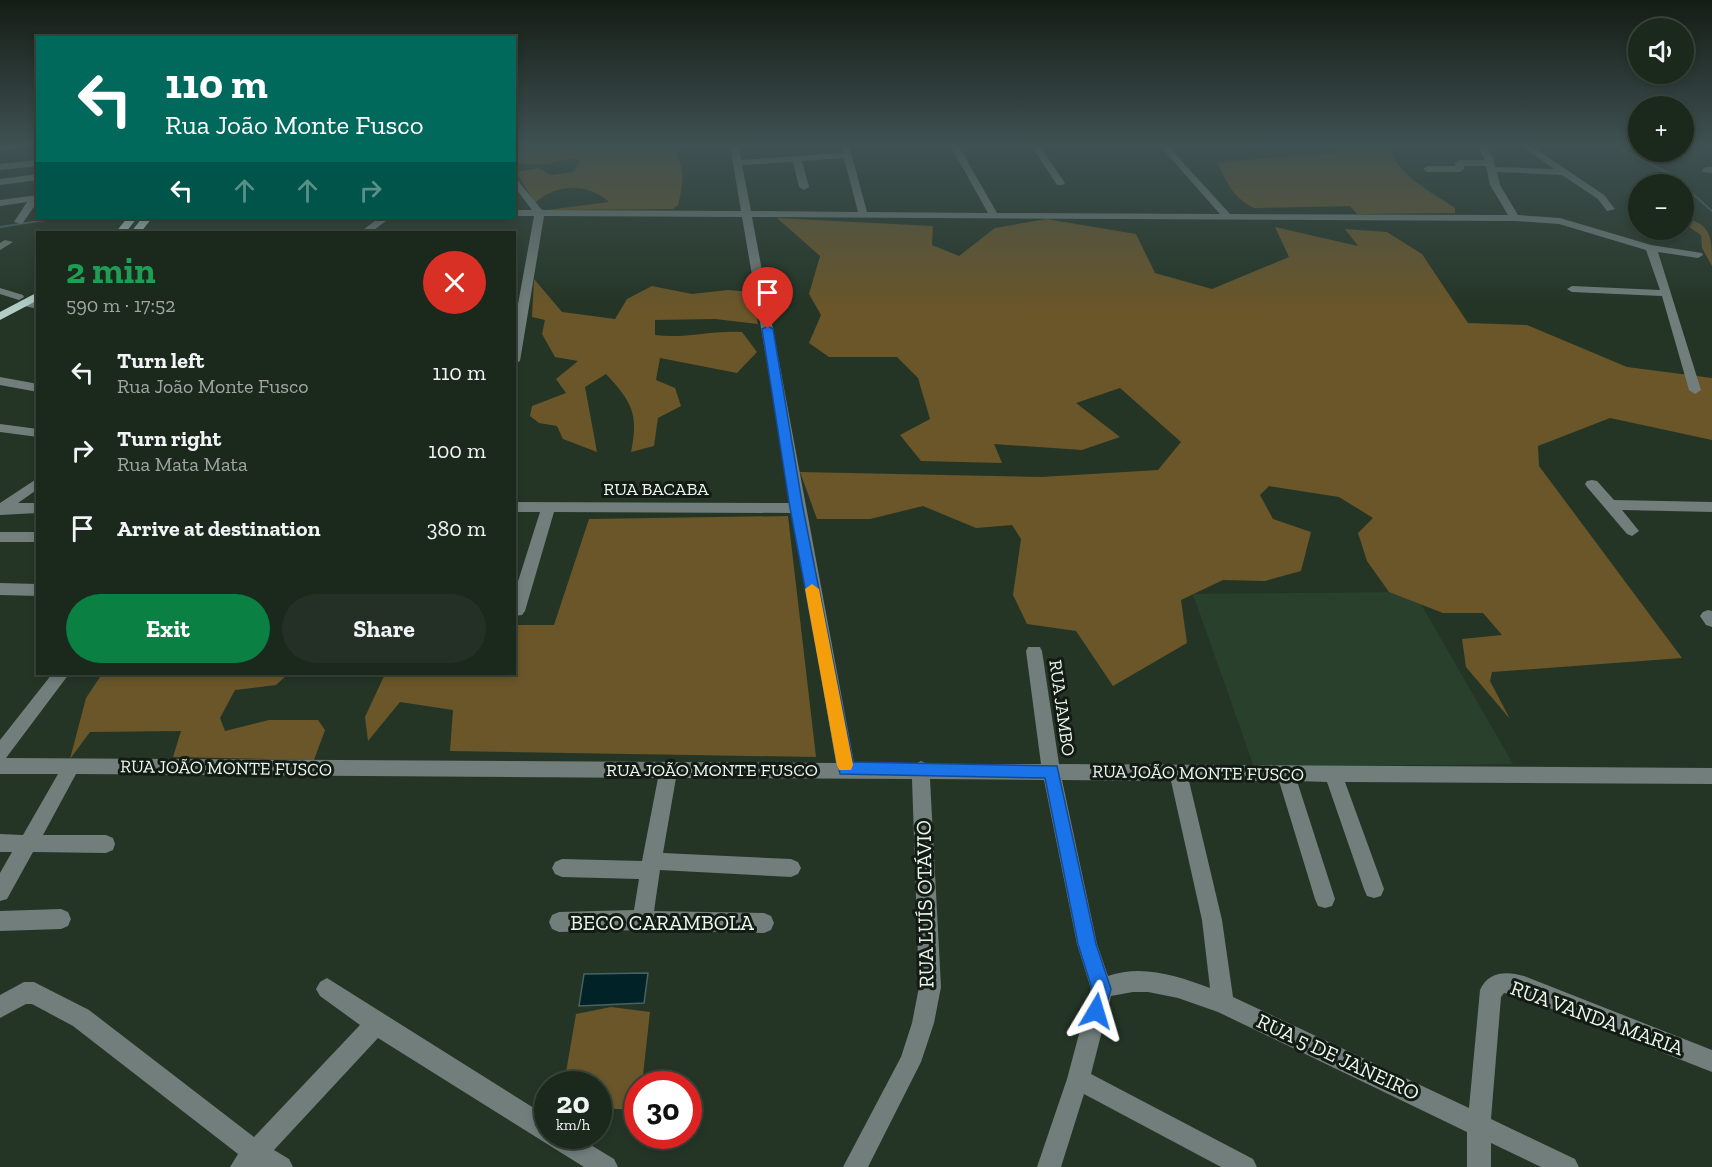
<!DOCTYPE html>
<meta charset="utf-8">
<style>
body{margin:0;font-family:"Zilla Slab",serif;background:#243025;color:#f1f3f6;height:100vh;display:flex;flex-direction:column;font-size:22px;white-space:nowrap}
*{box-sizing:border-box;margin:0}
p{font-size:20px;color:#a0a6a3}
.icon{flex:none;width:33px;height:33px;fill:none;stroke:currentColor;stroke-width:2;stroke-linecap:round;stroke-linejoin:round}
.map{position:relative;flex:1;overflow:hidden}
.panel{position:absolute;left:36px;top:231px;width:480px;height:444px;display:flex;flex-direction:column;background:#1b281c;border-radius:0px;box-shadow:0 3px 9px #0003,0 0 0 2px #39443b}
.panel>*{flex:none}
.guide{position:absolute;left:36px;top:36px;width:480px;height:183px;border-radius:0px;box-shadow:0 3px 9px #0003,0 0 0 2px #39443b;background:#00695c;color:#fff;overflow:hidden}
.controls{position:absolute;left:1628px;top:18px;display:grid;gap:12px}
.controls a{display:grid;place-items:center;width:66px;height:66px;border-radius:50%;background:#1b281c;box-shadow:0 3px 9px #0003,0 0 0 2px #39443b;font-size:30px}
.speed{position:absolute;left:534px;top:1071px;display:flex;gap:12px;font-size:30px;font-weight:700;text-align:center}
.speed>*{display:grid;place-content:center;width:78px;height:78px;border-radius:50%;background:#1b281c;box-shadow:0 3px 9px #0003,0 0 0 2px #39443b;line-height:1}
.speed small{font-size:15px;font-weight:400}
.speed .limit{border:9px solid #d22;background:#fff;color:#111}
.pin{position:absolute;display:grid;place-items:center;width:51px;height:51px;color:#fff;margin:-62px -26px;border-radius:50% 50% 50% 0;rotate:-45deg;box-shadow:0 0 6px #0007}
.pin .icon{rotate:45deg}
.me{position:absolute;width:66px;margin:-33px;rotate:7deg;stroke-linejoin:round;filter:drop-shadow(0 0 4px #0008)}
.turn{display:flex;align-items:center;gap:21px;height:126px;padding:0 30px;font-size:27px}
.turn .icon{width:78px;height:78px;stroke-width:2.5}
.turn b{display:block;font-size:42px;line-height:51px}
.lanes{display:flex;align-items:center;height:57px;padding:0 30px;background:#0003;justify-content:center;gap:30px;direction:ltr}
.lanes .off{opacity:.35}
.round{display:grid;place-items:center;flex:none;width:63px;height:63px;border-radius:32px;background:#243025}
.headline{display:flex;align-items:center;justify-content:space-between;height:102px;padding:0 30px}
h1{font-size:36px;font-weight:700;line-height:45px;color:#1e9e55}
.cta{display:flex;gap:12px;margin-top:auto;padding:12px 30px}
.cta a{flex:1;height:69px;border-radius:36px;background:#0b8043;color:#fff;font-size:24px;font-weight:700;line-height:69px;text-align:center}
.cta a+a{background:#243025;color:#f1f3f6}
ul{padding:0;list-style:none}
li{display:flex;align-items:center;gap:18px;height:78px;padding:0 30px}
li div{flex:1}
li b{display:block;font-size:22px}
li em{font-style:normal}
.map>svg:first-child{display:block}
.built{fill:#29412c}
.green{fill:#6a5629}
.water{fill:#012227;stroke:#476262;stroke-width:1.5}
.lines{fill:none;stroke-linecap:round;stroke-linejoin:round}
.stream{stroke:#476262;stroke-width:2}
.minor{fill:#717e7b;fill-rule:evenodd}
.major{fill:#b1cdc6;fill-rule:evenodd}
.route{fill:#1a73e8;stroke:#114b97;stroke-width:1.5}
.slow{fill:#f59e0b}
.labels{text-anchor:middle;stroke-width:6;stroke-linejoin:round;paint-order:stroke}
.street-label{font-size:18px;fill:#ebf7ec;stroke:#131b14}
.near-street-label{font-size:21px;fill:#ebf7ec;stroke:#131b14}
</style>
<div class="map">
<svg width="1712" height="1167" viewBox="0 0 1712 1167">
<rect width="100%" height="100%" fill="#243526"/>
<path class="built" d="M1414 592 1513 764 1254 767 1193 594Z"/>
<g class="green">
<path d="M521 145H669C686 161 684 184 678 205L673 209 547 210 609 202C587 183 557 183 535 203L516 172 538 168 551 175 574 172 580 161 572 158 545 164H515L514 146Z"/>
<path d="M1340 145H1389C1394 174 1432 192 1455 208V213L1357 214 1350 206 1254 208C1232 197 1227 182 1217 162L1337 153Z"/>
<path d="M1683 217C1712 225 1712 236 1712 266L1702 248 1701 235 1683 223Z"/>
<path d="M777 218 933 226 932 245 959 256 995 228 1046 219 1136 234 1155 273 1212 289 1289 257 1275 227 1358 246 1345 229 1387 232 1422 254 1468 323 1527 325 1627 367 1712 378V440L1610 418 1538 446 1539 466 1682 658 1492 672 1490 681 1510 719 1466 667 1462 639 1502 635 1483 613H1443L1389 592 1367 561 1358 533 1373 518 1339 497 1269 486 1260 495 1273 519 1311 532 1301 571 1265 581 1223 580 1181 600 1187 643 1113 686 1076 631 1027 624 1013 595 1021 539 1012 525 976 528 923 506 870 519H817L800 472 1041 477 1158 470 1181 442 1120 388 1076 403 1120 437 1082 450 994 444 1002 463 921 461 900 435 930 419 918 378 897 357H829L809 343 821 315 809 294 820 256Z"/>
<path d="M534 279 562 312 615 319 627 299 652 286 692 294 728 290 752 292 758 324 715 319 655 320V335C684 339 712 330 742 332L757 352 737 373 660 358 656 380 675 388 681 406 658 418 654 446 631 452C639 414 632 402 606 374L585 387 597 452 563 439 557 426 539 423 530 416 532 406 566 393 556 379 578 361 555 357 542 334 545 320 532 317Z"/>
<path d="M788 516 816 757 450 751 453 710 400 702 368 741 365 717 385 674H514L515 625H554L589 519Z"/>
<path d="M102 674H288L276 685 235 690 220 718 225 731 269 720H318L325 730 314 760 173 757 181 731 90 732 70 759 86 698Z"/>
<path d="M611 1007 650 1012 642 1084H638L637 1110 599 1108 598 1084H564L576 1014Z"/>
</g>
<path class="water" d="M648 973 644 1003 579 1006 584 974Z"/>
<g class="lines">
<g class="stream">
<path d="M1612 145 1672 175 1683 184"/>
<path d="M1683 185 1712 211"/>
<path d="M0 227 58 218"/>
</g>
<g class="minor">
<path d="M0 145H33L0 151Z"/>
<path d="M730 145H738L741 160 843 153 841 145H849L867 212 988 213 950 145H958L997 213 1220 214 1159 145H1167L1230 214 1508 215 1490 185 1486 166H1464V169L1460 172H1427L1423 169 1427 166H1455V163L1459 160H1485L1477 145H1485L1493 157 1495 167 1554 169 1521 145H1530L1604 195 1615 209 1607 211 1598 199 1562 175 1497 172 1500 185 1518 215 1560 218 1651 245 1702 253 1703 255 1698 258 1658 252 1701 390 1695 394 1689 390 1662 296 1572 292 1567 289 1572 286 1660 290 1646 250 1559 224 1515 221 752 217 854 763 915 764 921 761 927 764H1041L1026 651 1028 647H1040L1042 651 1059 764 1712 768V784L1345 782 1384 889 1381 896 1374 898 1367 896 1364 889 1327 782 1297 781 1335 899 1332 906 1325 908 1318 906 1315 899 1279 781H1189L1222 920 1233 997 1469 1108 1480 990C1488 971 1507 971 1524 976L1712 1050V1072L1524 998 1504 993 1501 997 1491 1119 1575 1159 1579 1167H1541L1491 1143V1167H1467V1132L1218 1012 1178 998 1148 992H1133L1111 996 1091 1074 1253 1159 1257 1167H1221L1084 1094 1061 1167H1037L1067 1079 1091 989 1077 944 1044 780 930 779 941 987 934 1023 921 1062 868 1167H843L901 1057 912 1023 919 987 912 779 676 778 663 853 791 859 798 862 801 868 798 874 791 877 660 870 654 911 764 913 771 916 774 923 771 930 764 933 642 930 559 932 552 929 549 922 552 915 559 912 634 910 639 879 562 877 555 874 552 868 555 862 562 859 642 861 658 778 76 774 43 835H106L113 838 115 844 113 850 106 853 33 852 7 899 0 901V873L12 852H0V834L23 835 58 774H0V740L52 674H69L6 758 836 763 793 513 554 512 525 611 522 615 514 616V594L540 512H514V502L791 503 742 217 544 216 520 361 514 364V326L534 216H514V210H532L514 186V176L542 210 741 211ZM844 158 858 212 751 211 742 165 793 162 799 187 804 190 809 187 802 161ZM1062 780 1171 781 1202 920 1210 988C1177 976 1143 964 1108 976L1097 944Z"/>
<path d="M1031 145H1039L1065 183 1063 185H1057Z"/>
<path d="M1672 152H1680L1681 153 1677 156Z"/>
<path d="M38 160V166L0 170V164Z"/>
<path d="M1706 167H1712V173L1703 172 1702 170Z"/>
<path d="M38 174V180L0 185V179Z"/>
<path d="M38 195V201L22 224 14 222 27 202 0 206V200Z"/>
<path d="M379 218H390L371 232H360Z"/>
<path d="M5 240 13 242 0 250V243Z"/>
<path d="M0 288 23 295 24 297 19 300 0 294Z"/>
<path d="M24 300 38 303V309L20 305V301Z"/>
<path d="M0 377 38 384V392L0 385Z"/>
<path d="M0 424 38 429V437L0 432Z"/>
<path d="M38 478V489L18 503H38V513L0 515V503Z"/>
<path d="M1592 480 1597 481 1614 500 1712 502V512L1622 510 1639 531 1632 536 1627 534 1587 487 1585 484 1587 481Z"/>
<rect x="0" y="532" width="38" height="10"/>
<path d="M0 583 38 584V596L0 595Z"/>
<path d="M1708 610 1712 611V627L1706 625 1700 616 1703 612Z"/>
<path d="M61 909 68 912 71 919 68 926 61 929 0 931V911Z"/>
<path d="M327 978 548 1117V1136H576L614 1159 618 1167H584L378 1038 274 1150 289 1159 293 1167H230L238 1154 73 1026 32 1004H26L0 1018V995L24 982H34L89 1010 254 1137 360 1025 320 996 316 989 320 982Z"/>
</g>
<g class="major">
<path d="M127 218H137L126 232H116Z"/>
<path d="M142 218H152L141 232H131Z"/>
<path d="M38 292V300L0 320V312Z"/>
</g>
</g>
<linearGradient id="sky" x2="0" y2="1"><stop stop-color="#141d15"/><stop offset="0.47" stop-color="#3f5152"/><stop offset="1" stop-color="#3f5152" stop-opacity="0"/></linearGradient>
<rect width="1712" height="308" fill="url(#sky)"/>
<path class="route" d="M768 326 773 329 803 508 853 762 1057 766 1096 944 1111 989 1103 1018 1096 1021 1089 1018 1086 1011 1092 989 1078 944 1045 778 840 774 790 508 762 329Z"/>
<path class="slow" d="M812 584 819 589 853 765 851 770H839L837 765 805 589Z"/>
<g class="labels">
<g class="street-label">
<text x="656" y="495">RUA BACABA</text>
<text transform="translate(1062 708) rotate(82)" y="6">RUA JAMBO</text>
<text transform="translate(226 768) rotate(1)" y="6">RUA JOÃO MONTE FUSCO</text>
<text x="712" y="776">RUA JOÃO MONTE FUSCO</text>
<text transform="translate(1198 773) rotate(1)" y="6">RUA JOÃO MONTE FUSCO</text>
</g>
<g class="near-street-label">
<text transform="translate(925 904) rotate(-91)" y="7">RUA LUÍS OTÁVIO</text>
<text x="662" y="930">BECO CARAMBOLA</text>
<text transform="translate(1597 1018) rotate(20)" y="7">RUA VANDA MARIA</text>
<text transform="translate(1338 1057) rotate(25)" y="7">RUA 5 DE JANEIRO</text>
</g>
</g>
</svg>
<div class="controls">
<a><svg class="icon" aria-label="sound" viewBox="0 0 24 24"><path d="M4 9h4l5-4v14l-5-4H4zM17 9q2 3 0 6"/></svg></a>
<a>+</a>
<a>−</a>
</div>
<div class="speed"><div>20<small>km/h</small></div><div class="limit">30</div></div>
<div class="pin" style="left:768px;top:329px;background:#d93025"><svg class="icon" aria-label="arrive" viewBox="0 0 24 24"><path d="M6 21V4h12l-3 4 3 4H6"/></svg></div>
<svg class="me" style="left:1096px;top:1011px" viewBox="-20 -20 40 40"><path d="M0-17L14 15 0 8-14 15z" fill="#1a73e8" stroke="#fff" stroke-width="4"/></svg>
<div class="guide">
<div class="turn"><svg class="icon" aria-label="left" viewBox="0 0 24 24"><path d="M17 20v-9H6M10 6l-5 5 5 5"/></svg><div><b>110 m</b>Rua João Monte Fusco</div></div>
<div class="lanes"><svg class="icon" aria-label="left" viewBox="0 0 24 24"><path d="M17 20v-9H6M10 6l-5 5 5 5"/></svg><svg class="icon off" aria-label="ahead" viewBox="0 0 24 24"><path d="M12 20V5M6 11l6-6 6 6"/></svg><svg class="icon off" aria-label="ahead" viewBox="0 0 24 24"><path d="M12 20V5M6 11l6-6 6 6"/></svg><svg class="icon off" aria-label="right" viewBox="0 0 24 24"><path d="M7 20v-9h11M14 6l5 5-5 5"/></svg></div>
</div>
<section class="panel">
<div class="headline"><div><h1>2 min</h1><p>590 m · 17:52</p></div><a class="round" style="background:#d93025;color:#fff"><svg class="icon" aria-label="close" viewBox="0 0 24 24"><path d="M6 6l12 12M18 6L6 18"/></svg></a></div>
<ul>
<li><svg class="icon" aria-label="left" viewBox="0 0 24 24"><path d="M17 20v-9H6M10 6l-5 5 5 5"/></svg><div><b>Turn left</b><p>Rua João Monte Fusco</p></div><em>110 m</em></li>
<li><svg class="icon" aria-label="right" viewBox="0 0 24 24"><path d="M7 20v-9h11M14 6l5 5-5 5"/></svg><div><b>Turn right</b><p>Rua Mata Mata</p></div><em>100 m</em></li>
<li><svg class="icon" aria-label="arrive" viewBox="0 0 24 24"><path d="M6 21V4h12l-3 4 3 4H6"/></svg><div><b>Arrive at destination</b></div><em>380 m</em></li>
</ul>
<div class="cta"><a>Exit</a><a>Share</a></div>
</section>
</div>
